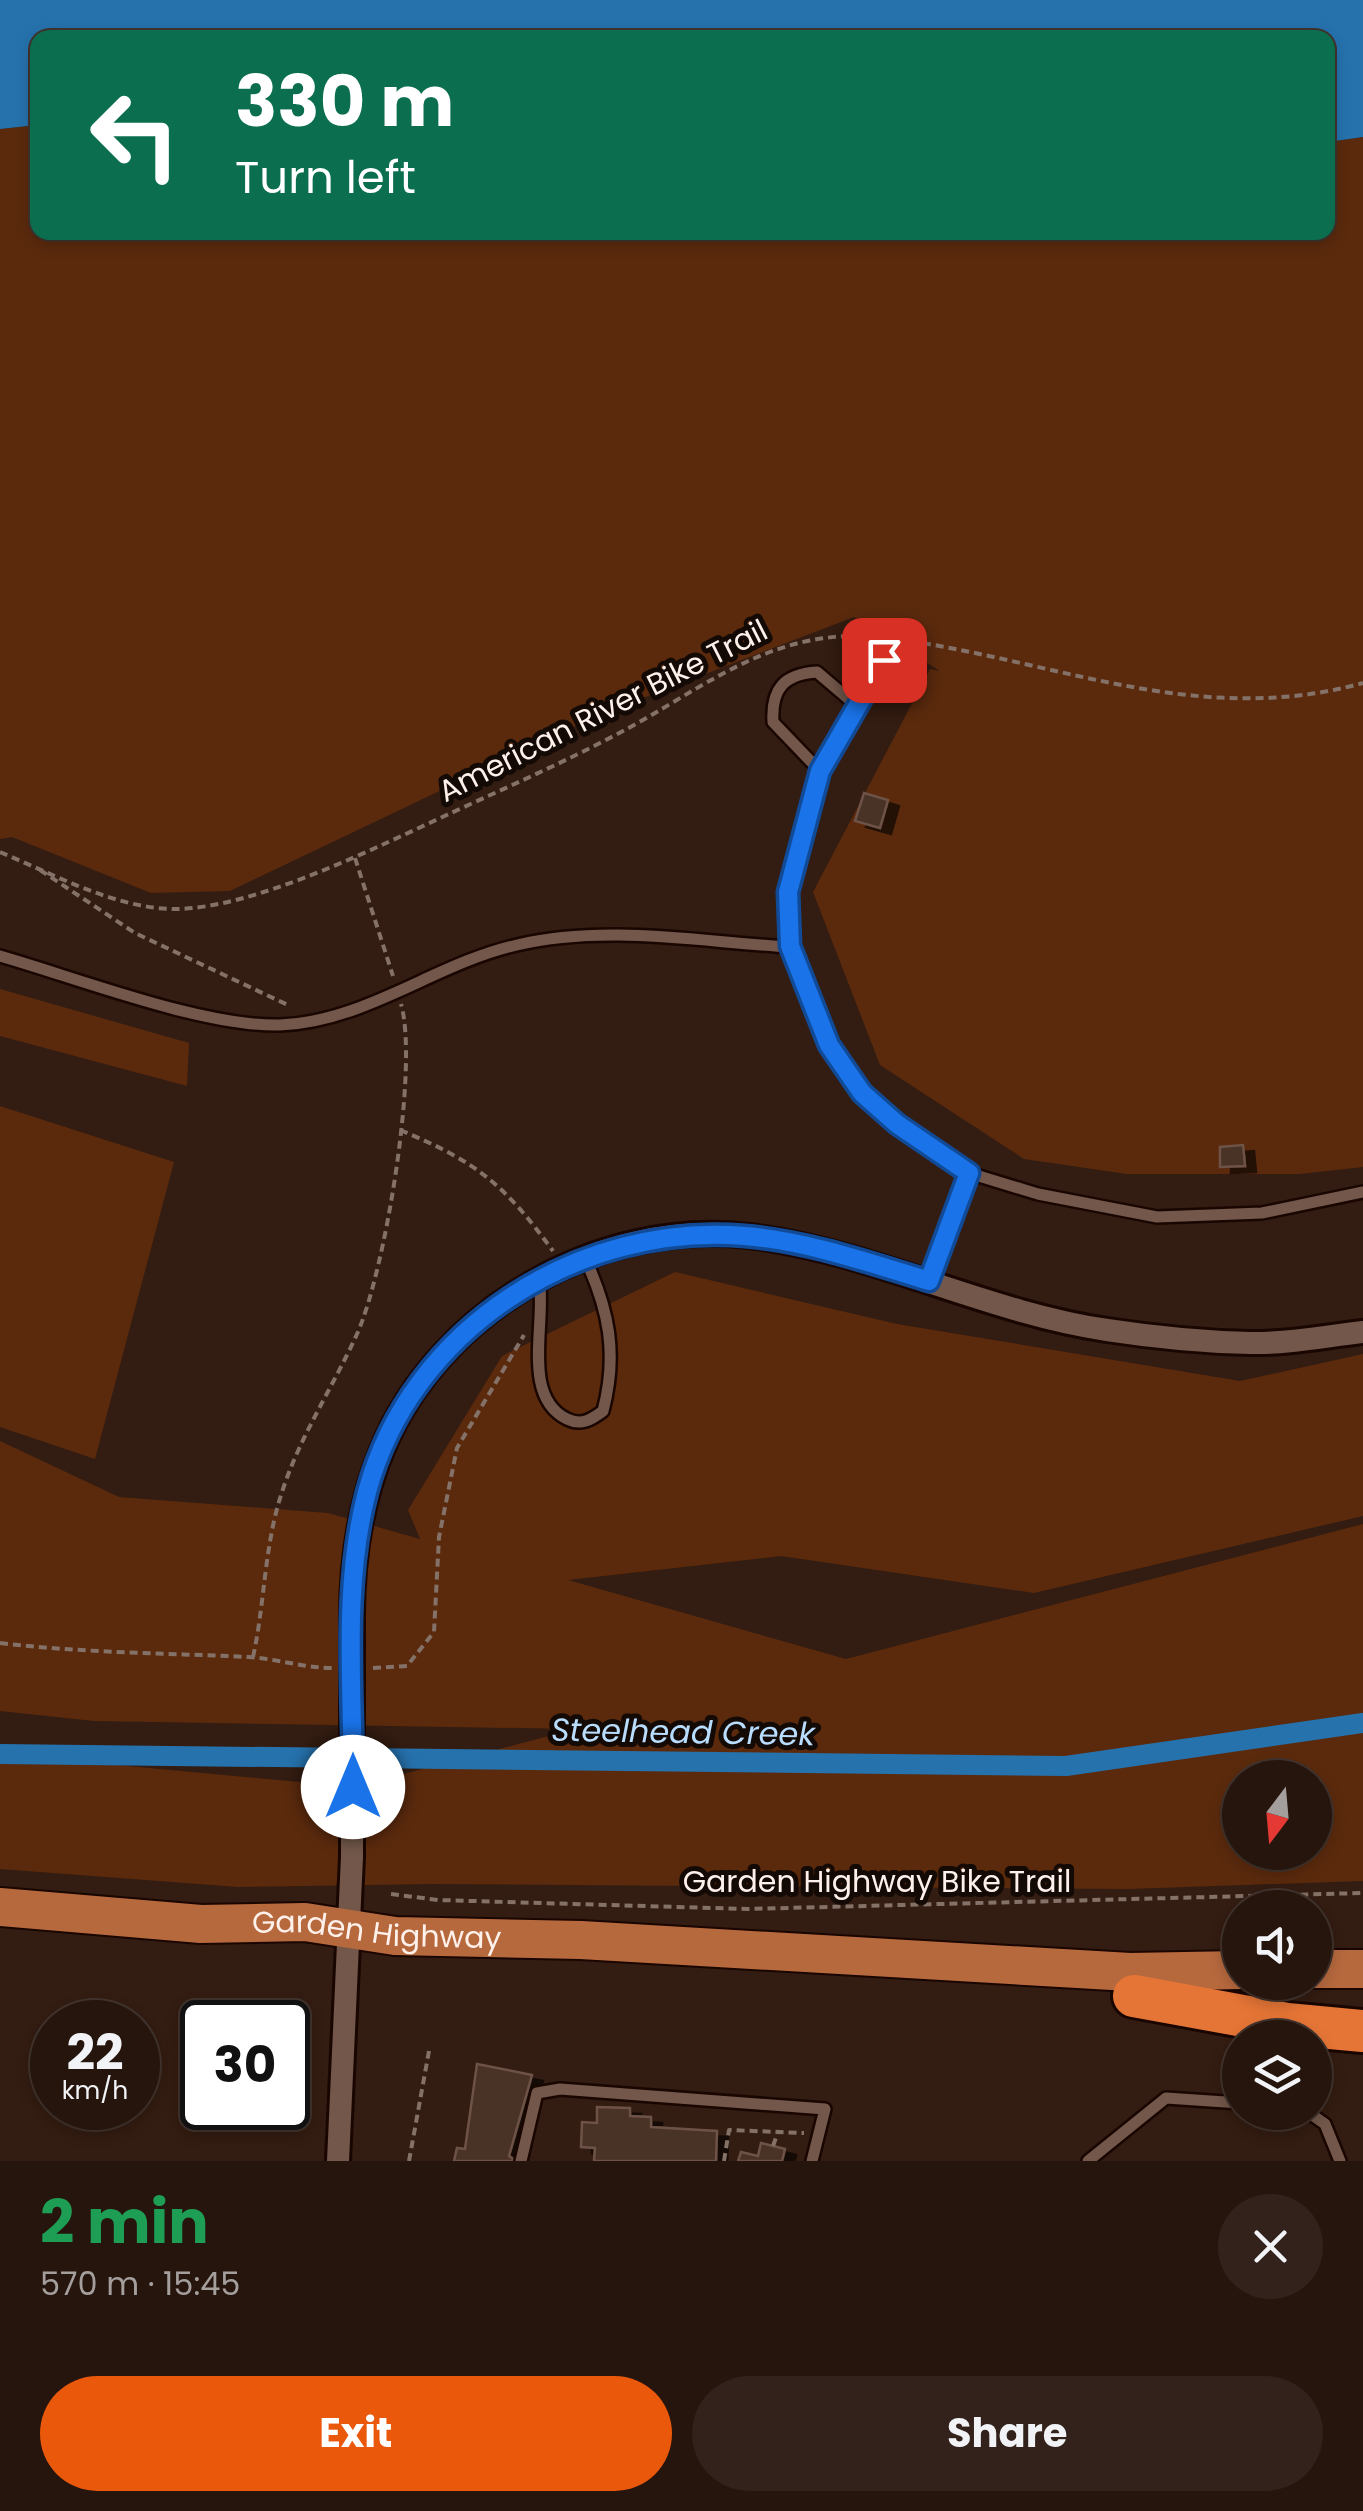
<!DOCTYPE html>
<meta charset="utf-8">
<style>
body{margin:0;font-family:Poppins,sans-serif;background:#32221b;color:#f1f3f6;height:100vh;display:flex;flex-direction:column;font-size:38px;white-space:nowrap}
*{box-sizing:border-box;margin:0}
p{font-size:32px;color:#a49f9d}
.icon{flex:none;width:55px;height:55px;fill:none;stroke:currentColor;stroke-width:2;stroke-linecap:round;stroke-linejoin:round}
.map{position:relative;height:2161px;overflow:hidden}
.sheet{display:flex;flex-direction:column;background:#26150d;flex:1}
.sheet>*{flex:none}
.hud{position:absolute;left:30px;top:30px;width:1305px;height:210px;border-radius:20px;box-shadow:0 5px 15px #0003,0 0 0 2px #42342e;background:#0b6e4f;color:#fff;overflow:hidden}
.needle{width:65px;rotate:196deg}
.controls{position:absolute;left:1222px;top:1760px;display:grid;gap:20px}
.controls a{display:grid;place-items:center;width:110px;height:110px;border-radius:50%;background:#26150d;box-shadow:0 5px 15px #0003,0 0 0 2px #42342e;font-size:50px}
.speed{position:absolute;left:30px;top:2000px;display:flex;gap:20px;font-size:50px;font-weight:700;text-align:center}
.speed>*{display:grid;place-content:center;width:130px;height:130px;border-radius:50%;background:#26150d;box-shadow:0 5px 15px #0003,0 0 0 2px #42342e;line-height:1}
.speed small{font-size:25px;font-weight:400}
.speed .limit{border:5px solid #111;border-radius:15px;background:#fff;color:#111}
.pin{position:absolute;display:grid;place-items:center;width:85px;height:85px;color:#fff;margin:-42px;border-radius:20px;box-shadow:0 5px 15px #0006}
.me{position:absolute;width:110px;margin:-55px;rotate:0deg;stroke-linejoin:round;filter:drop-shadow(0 0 8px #0008)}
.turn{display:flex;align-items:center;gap:35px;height:210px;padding:0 40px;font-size:45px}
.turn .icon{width:130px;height:130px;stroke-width:2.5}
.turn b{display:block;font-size:70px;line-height:85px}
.round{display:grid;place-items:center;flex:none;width:105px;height:105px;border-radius:52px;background:#32221b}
.headline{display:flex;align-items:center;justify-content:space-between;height:170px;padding:0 40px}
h1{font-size:60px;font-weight:700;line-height:75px;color:#1e9e55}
.primary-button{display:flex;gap:20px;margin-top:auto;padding:20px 40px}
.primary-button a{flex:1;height:115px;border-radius:60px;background:#ea580c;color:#fff;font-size:40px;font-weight:700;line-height:115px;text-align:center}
.primary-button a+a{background:#32221b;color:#f1f3f6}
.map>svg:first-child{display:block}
.green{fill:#5b2a0d;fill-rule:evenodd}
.water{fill:#2672ad}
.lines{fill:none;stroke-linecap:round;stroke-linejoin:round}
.canal{stroke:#2672ad;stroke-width:20}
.building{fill:#493125;stroke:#6d5346;stroke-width:2.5;filter:url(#shadow)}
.lane-casing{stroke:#1a0600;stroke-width:16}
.street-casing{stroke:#1a0600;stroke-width:28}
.primary-casing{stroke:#1a0600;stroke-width:42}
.highway-casing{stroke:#1a0600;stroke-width:48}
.path{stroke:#847168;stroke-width:4;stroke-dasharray:8 5;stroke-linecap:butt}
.lane{stroke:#72574a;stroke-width:11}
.street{stroke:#72574a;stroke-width:22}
.primary{stroke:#b7693e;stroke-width:38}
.highway{stroke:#e57536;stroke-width:42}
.street-bridge-casing{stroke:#1a0600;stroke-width:28;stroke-linecap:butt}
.street-bridge{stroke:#72574a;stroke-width:22}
.route-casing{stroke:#114b97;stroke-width:25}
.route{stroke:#1a73e8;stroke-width:18}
.labels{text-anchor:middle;stroke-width:10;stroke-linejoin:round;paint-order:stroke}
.street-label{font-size:30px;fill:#fef1eb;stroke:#140a05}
.water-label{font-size:32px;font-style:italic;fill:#b9ddfe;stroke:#140a05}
</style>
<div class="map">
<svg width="1363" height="2161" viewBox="0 0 1363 2161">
<defs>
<filter id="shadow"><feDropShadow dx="11" dy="6" stdDeviation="0" flood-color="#0009"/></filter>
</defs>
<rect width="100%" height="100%" fill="#331c11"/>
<g class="green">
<path d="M37 125 38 232H1328V142L1363 137V1167L1300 1174H1127L1024 1159 880 1065 813 892 930 669 940 671 854 617 601 714 230 891 151 893 12 837 0 839V129Z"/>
<path d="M0 989 189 1043 187 1086 0 1036Z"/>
<path d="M0 1106 174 1162 95 1459 0 1427Z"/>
<path d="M675 1272 897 1324 1240 1381 1363 1354V1516L1034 1593 781 1556 568 1580 846 1659 1363 1524V1881L1129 1889 431 1884 238 1887 0 1869V1754L353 1787 576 1729 94 1721 0 1711V1441L119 1497 328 1513 420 1539 408 1510 502 1356ZM1240 1778H1315V1852H1240Z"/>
</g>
<path class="water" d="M0 0H1363V137L1328 142V38H38L37 125 0 129Z"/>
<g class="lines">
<path class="canal" d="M0 1754 1066 1766 1363 1723"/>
</g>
<g class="building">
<path d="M864 793 888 800 880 828 855 821Z"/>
<path d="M1243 1145 1245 1166 1220 1167V1147Z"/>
<path d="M477 2064 532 2075 509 2156 516 2161H454L457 2148 465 2149Z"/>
<path d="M597 2107 630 2108V2116L651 2117V2127L717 2131 716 2161H594L595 2148 581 2147 582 2122 597 2123Z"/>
<path d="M761 2143 785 2149 782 2161H738L741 2152 758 2156Z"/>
</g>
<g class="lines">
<g class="lane-casing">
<g id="lane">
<path d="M897 639 820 771 788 892 790 947 829 1045 862 1093 897 1124 969 1173 1038 1194 1157 1217 1262 1213 1363 1192"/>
<path d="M820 771 773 722C771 689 784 674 817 672L857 706"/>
<path d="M0 956C77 978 203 1027 280 1025 365 1022 436 963 517 945 606 924 700 942 790 947"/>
<path d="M539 1279C547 1321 520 1396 567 1419 581 1426 591 1420 603 1411 618 1354 609 1309 584 1256"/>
<path d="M929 1281 969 1173"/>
<path d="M1308 2112 1325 2124 1340 2161"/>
<path d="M521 2161 537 2093 560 2089 825 2109 812 2161"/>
<path d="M1088 2161 1166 2098 1240 2103"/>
</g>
</g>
<g class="street-casing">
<g id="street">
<path d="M352 1628C351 1568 359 1506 382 1450 439 1310 600 1218 749 1236 872 1251 985 1312 1107 1330 1153 1337 1203 1342 1250 1343 1287 1344 1326 1336 1363 1332"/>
<path d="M338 2161 352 1857"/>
</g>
</g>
<g class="primary-casing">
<g id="primary">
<path id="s1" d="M0 1907 201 1924 305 1922 395 1936 581 1940 1130 1972 1240 1970"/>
<path d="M1315 1969H1363"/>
</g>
</g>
<g class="highway-casing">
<path id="highway" d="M1134 1996 1287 2024 1363 2031"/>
</g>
<g class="path">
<path d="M910 641C1066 665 1204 727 1363 683"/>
<path d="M0 852C53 874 114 908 173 909 252 910 379 846 451 813 514 784 576 757 636 724 720 676 781 628 881 637"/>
<path d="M355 858 393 976"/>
<path d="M40 870 135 933 290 1006"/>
<path d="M400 1130C477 1162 504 1184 553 1251"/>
<path d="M0 1643C83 1653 166 1653 249 1657 278 1659 304 1668 334 1668"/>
<path d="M253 1657C265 1603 264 1546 282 1492 300 1436 333 1387 357 1334 385 1272 419 1067 401 1004"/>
<path d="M373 1668 407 1666 434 1632 439 1537 457 1448 524 1335"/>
<path d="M391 1894 438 1900 748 1909 1363 1893"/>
<path d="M773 2146 778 2132"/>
<path d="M409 2161 429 2051"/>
<path d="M724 2161 729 2130 804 2133"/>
</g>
<use href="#lane" class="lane"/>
<use href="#street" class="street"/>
<use href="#primary" class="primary"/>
<use href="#highway" class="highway"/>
<g class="street-bridge-casing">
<path id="street-bridge" d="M352 1857V1628"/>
</g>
<use href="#street-bridge" class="street-bridge"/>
</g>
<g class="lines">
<g class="route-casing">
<path id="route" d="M353 1787C353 1690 342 1587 367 1492 411 1328 579 1222 745 1236 807 1241 870 1263 929 1281L969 1173 897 1124 862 1093 829 1045 790 946 788 892 820 771 884 660"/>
</g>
<use href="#route" class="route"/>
</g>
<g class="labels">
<g class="street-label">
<text transform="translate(603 711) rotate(-27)" y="10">American River Bike Trail</text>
<text x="877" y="1892">Garden Highway Bike Trail</text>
<text dy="10" stroke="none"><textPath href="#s1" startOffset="378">Garden Highway</textPath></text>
</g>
<g class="water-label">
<text transform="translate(683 1732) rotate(1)" y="11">Steelhead Creek</text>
</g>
</g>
</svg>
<div class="controls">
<a><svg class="needle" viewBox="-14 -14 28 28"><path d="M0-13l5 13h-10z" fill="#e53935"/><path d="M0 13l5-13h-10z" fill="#a49f9d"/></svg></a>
<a><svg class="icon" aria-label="sound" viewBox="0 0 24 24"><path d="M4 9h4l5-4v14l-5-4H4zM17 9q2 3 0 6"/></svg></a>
<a><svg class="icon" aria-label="layers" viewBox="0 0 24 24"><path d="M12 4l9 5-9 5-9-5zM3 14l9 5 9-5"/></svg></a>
</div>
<div class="speed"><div>22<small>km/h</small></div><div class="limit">30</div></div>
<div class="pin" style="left:884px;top:660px;background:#d93025"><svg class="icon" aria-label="arrive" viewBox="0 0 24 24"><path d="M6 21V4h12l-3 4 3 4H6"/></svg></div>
<svg class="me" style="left:353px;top:1787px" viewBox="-20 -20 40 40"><circle r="19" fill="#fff"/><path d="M0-13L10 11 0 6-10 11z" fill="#1a73e8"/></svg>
<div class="hud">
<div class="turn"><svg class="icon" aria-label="left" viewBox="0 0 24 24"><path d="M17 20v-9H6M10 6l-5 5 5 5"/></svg><div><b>330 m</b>Turn left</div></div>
</div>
</div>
<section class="sheet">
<div class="headline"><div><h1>2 min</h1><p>570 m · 15:45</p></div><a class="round"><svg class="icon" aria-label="close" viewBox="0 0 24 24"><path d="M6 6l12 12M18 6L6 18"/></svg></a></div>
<div class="primary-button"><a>Exit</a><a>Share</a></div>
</section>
